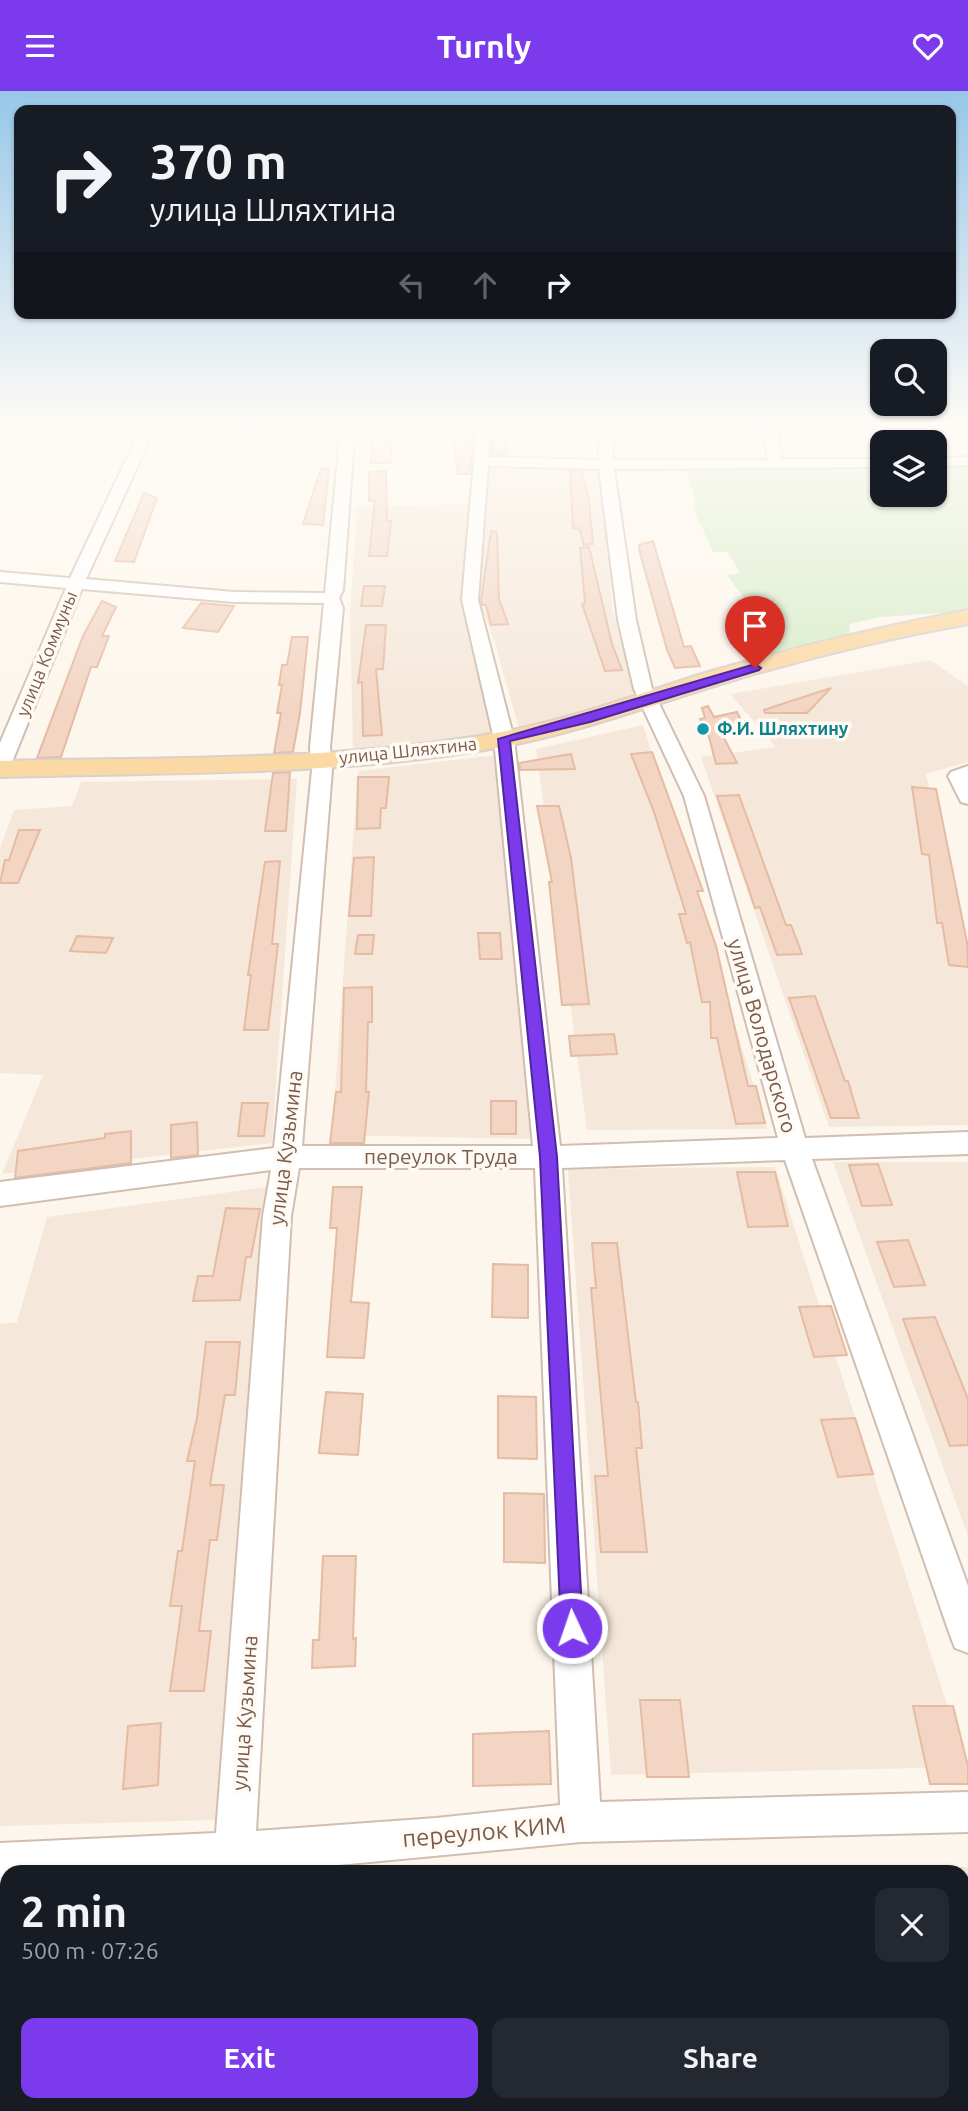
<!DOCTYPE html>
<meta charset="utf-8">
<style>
body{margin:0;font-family:Ubuntu,sans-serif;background:#242831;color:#f1f3f6;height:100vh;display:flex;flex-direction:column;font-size:26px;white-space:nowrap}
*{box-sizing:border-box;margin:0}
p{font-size:23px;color:#9ea1a6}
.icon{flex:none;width:38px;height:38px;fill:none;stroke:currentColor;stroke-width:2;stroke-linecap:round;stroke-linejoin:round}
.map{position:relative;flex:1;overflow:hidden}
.details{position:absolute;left:0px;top:1774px;width:970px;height:247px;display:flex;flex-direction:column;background:#171b24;border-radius:21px 21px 0 0;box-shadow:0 2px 5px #0004}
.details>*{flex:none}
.guide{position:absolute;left:14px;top:14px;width:942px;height:214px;border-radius:14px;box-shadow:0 2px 5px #0004;background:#171b24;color:#f1f3f6;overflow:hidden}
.buttons{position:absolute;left:870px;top:248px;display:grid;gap:14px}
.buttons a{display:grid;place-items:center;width:77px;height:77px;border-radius:14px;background:#171b24;box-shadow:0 2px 5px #0004;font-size:35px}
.pin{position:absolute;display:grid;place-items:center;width:60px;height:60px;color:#fff;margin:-72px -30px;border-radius:50% 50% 50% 0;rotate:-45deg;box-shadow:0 0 7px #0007}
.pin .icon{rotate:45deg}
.me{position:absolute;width:77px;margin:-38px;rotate:357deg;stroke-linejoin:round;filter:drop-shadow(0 0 5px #0008)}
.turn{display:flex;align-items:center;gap:24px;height:147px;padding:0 21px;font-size:32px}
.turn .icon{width:91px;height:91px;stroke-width:2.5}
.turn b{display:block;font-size:49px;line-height:60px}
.lanes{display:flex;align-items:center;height:66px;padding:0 21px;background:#0003;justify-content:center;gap:35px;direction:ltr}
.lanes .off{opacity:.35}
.round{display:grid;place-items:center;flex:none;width:74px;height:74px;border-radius:14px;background:#242831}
.overview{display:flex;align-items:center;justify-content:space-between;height:119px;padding:0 21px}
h1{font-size:42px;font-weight:700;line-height:52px}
.cta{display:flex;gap:14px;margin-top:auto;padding:14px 21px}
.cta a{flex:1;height:80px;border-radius:14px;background:#7c3aed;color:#fff;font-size:28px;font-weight:700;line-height:80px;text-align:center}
.cta a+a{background:#242831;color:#f1f3f6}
header{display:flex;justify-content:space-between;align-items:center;height:91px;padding:0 21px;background:#7c3aed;color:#fff;font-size:32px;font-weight:700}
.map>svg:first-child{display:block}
.residential{fill:#f5e8da}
.green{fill:#d8ecc9}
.building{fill:#f3d5c3;stroke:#e6bba3;stroke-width:2}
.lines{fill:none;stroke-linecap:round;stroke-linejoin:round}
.minor-casing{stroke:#d1beb0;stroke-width:4}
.major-casing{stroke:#dad1cd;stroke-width:4}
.minor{fill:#fff;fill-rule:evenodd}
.major{fill:#fbd9a5;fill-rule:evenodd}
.route{fill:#7c3aed;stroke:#51269a;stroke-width:2}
.culture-dot{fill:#0f9aa8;stroke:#fffaf3;stroke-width:2.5}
.labels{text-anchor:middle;stroke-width:7;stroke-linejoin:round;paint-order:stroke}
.far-street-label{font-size:18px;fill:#7a5c4d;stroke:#fffaf3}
.far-culture-label{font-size:18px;font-weight:bold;fill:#0d838f;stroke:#fffaf3;text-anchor:start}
.street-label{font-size:21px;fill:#7a5c4d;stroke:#fffaf3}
.near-street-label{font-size:24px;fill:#7a5c4d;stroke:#fffaf3}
</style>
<header><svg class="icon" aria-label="menu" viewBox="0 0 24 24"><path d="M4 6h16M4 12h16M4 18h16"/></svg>Turnly<svg class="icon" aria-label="heart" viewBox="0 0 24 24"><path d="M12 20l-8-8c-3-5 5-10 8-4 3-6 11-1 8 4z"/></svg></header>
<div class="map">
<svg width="968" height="2020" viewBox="0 0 968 2020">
<rect width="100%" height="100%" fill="#fdf6ec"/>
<g class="residential">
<path d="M491 372 602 376 598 401 607 426 612 517 636 606 519 638 495 552 478 507Z"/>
<path d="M470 413 465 528 495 643 353 659 350 522 357 416Z"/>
<path d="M930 569 968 595V671L926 683 968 866V1034L829 1036 701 666 776 656 730 603Z"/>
<path d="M643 634 767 1038 587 1039 536 658Z"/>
<path d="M497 664 538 1048 332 1044 358 680Z"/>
<path d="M297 688 272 1052 2 1083 43 984 0 982V757L14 719 72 715 81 691Z"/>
<path d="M833 1071H968V1445Z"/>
<path d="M775 1076 967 1676 611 1684 568 1078Z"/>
<path d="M267 1096 252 1242 215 1729 0 1735V1233L17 1231 47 1126Z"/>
<path d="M968 1776V2020H775L774 2014H962V1782L765 1781Z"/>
<path d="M0 1804H7V2014H183V2020H0Z"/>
<path d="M281 2014H530L531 2020H281Z"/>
</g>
<path class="green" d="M968 373V520L881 526 849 533 850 542 758 571 737 547 773 539 754 520 727 484 740 482 728 461H713L694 419 695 407 686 380 882 376V404H934L935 375Z"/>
<g class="building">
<path d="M372 335H392L391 372H371Z"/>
<path d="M457 335 474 337 470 383H458L454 353Z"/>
<path d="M494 337H507L506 364 492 363Z"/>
<path d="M321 377 329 379 323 434 303 433Z"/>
<path d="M386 380 387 430H391L387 465H369L375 410H369V381Z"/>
<path d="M570 380H581L589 409 593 453 584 454 579 437H573Z"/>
<path d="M144 402 157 407 134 471 115 470Z"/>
<path d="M491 440 497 441 499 508 508 533 491 534 486 514H482L481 509Z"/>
<path d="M653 450 684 556 691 555 700 575 675 577 667 559 640 462 639 454Z"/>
<path d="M589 456 612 553 622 579 605 580 582 513 585 512 580 457Z"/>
<path d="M364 495H385L382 515H361Z"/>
<path d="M102 510 116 516 102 545H109L97 576H91L61 666 37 667 83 545Z"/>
<path d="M201 512 234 515 218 541 183 537Z"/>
<path d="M366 534H386L383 578H376L382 644 363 645 362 591 358 592Z"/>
<path d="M292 546H308L300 622 293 661 274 662 281 622H277L282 594H279L282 574H287Z"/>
<path d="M831 597 807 622H765L764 619Z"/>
<path d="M708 615 714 626 737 621 744 635 737 637V641L722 643 737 672 716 673 709 646 700 628 705 627 702 617Z"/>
<path d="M652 661 703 800H697L716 855 748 995H756L765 1032 736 1033 717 947H711L710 911H702L690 851 687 852 679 823H686L654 721 631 663Z"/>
<path d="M571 663 575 678 520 679 519 672Z"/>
<path d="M290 681 286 740H265L273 682Z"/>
<path d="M358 686H389L386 717H381L380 737 357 738Z"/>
<path d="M912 696 936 698 967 851 968 876 949 874 942 832H937L929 764 922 763Z"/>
<path d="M739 704 786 834H791L802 863 777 864 760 816 755 817 717 705Z"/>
<path d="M537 715H559L571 767 589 913 562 914 549 791H552Z"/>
<path d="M19 739H40L18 792H0L5 769H9Z"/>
<path d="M374 766 371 825H349L354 767Z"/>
<path d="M280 770 272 853H278L268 939H244L251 884H248L265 771Z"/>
<path d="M478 842H500L502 868H480Z"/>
<path d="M358 844H374L372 863H355Z"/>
<path d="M77 845 113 847 106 862 70 860Z"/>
<path d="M372 896V931H368L366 1001H369L364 1052H330L336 1001H341L344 897Z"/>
<path d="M815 905 845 990H848L859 1027H831L789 907Z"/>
<path d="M614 943 617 963 571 965 569 945Z"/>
<rect x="491" y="1010" width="25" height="33"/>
<path d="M242 1012H268L264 1045H238Z"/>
<path d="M197 1031 198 1064 171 1067V1034Z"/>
<path d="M131 1040V1072L15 1087 18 1060 105 1047V1043Z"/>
<path d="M878 1073 892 1114 862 1115 849 1074Z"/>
<path d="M737 1081H775L788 1135 748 1136Z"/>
<path d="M333 1096H362L351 1211 369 1212 364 1267 327 1266 337 1137H330Z"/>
<path d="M226 1117 260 1118 251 1166H246L240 1209 193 1210 198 1185H213Z"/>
<path d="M908 1149 925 1194 894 1196 877 1151Z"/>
<path d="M592 1152H617L636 1311H638L642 1357H636L647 1461H601L595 1385H608L591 1197H596Z"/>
<path d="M493 1173 528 1174V1227L492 1226Z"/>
<path d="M831 1215 847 1264 814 1266 799 1216Z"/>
<path d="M935 1226 968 1308V1354L950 1355 903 1228Z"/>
<path d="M206 1251H240L235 1304H225L210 1394H224L217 1449H210L199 1540H211L204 1600H170L182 1515H170L178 1460H182L195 1370H187L197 1327Z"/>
<path d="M326 1301 363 1303 358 1364 319 1362Z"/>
<path d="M498 1305 536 1306 537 1368 498 1367Z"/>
<path d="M855 1327 873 1383 838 1386 821 1329Z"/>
<path d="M504 1402 544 1403 545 1472 504 1471Z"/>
<path d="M323 1465H356L353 1548 356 1547 355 1575 312 1577 313 1549H319Z"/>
<path d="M640 1609H680L689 1686H647Z"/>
<path d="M913 1615H953L968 1675V1693H930Z"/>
<path d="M161 1632 158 1694 123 1698 128 1635Z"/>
<path d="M549 1640 551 1693 473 1695V1643Z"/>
</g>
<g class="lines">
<g class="minor-casing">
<g id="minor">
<path d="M142 335H156L86 488 234 501 325 502 341 335H355L343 499 339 507 343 517 330 656 332 679 302 1055H533L494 648 462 509 477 335H491L489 366 599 369V335H613V369H768L763 335H777L782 368H882V376L614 378 636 529 652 598 704 705 805 1047 968 1041V1063L812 1068 968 1495V1562L955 1557 950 1544 785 1069 562 1077 600 1711 968 1701V1741L581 1751 253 1782H7V1792H0V1752L216 1742 263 1125 271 1079 0 1115V1091L274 1057 312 679 310 656 324 512 234 511 82 498 10 676 0 682V652L66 497 0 491V481L70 487ZM488 375 599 378 618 529 634 598 684 705 778 1047 560 1055 514 648 478 509ZM299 1077H535L560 1714 436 1727 256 1740 291 1125Z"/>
<path d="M885 335H899L905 352H891Z"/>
<path d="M968 366V374L934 375V367Z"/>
<path d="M968 675V713L961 711 948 685 951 681Z"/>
<rect x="188" y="2014" width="44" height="6"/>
</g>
</g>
<g class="major-casing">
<path id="major" d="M968 519V533C885 548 802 568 721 593 649 615 577 642 502 656 337 686 167 681 0 686V670C167 666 337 671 502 641 571 628 638 603 705 582 792 557 879 536 968 519Z"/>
</g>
<use href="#minor" class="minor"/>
<use href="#major" class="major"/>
</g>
<linearGradient id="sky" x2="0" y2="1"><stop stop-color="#97c7e8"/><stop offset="0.54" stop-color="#fefbf6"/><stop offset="1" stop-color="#fefbf6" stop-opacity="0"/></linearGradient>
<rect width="968" height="618" fill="url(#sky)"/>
<path class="route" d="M755 573 761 577 759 579 590 631 510 650 557 1066 583 1537 579 1545 572 1548 564 1545 561 1537 540 1066 498 648Z"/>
<circle class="culture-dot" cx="703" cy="638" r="7"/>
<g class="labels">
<g class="far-street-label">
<text transform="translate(47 563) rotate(-68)" y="6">улица Коммуны</text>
<text transform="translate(408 660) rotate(-6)" y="6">улица Шляхтина</text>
</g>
<g class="far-culture-label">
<text x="717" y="644">Ф.И. Шляхтину</text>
</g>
<g class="street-label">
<text transform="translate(762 945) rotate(74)" y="7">улица Володарского</text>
<text transform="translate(286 1057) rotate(-83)" y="7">улица Кузьмина</text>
<text x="441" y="1073">переулок Труда</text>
<text transform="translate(245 1622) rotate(-86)" y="7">улица Кузьмина</text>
</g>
<g class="near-street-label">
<text transform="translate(484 1741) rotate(-5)" y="8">переулок КИМ</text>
</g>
</g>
</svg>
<div class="buttons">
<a><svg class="icon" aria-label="search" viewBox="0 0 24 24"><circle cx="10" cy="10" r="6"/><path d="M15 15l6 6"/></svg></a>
<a><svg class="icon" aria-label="layers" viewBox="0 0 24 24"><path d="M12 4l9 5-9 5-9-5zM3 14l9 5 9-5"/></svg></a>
</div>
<div class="pin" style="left:755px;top:577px;background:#d93025"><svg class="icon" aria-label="arrive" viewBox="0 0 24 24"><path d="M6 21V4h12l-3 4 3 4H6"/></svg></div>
<svg class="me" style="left:572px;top:1537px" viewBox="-20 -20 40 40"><circle r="17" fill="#7c3aed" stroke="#fff" stroke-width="3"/><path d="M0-11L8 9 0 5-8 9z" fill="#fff"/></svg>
<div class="guide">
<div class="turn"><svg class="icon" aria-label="right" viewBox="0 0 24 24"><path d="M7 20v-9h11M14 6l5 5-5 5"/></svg><div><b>370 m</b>улица Шляхтина</div></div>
<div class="lanes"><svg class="icon off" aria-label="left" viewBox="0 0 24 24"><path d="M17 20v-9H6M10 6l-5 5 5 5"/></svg><svg class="icon off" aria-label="ahead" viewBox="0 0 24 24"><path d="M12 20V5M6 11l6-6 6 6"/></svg><svg class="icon" aria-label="right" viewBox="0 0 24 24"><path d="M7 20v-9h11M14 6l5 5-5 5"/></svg></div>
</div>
<section class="details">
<div class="overview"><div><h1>2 min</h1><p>500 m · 07:26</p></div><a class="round"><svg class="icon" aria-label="close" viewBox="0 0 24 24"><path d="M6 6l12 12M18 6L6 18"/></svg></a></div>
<div class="cta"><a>Exit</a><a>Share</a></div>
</section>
</div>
